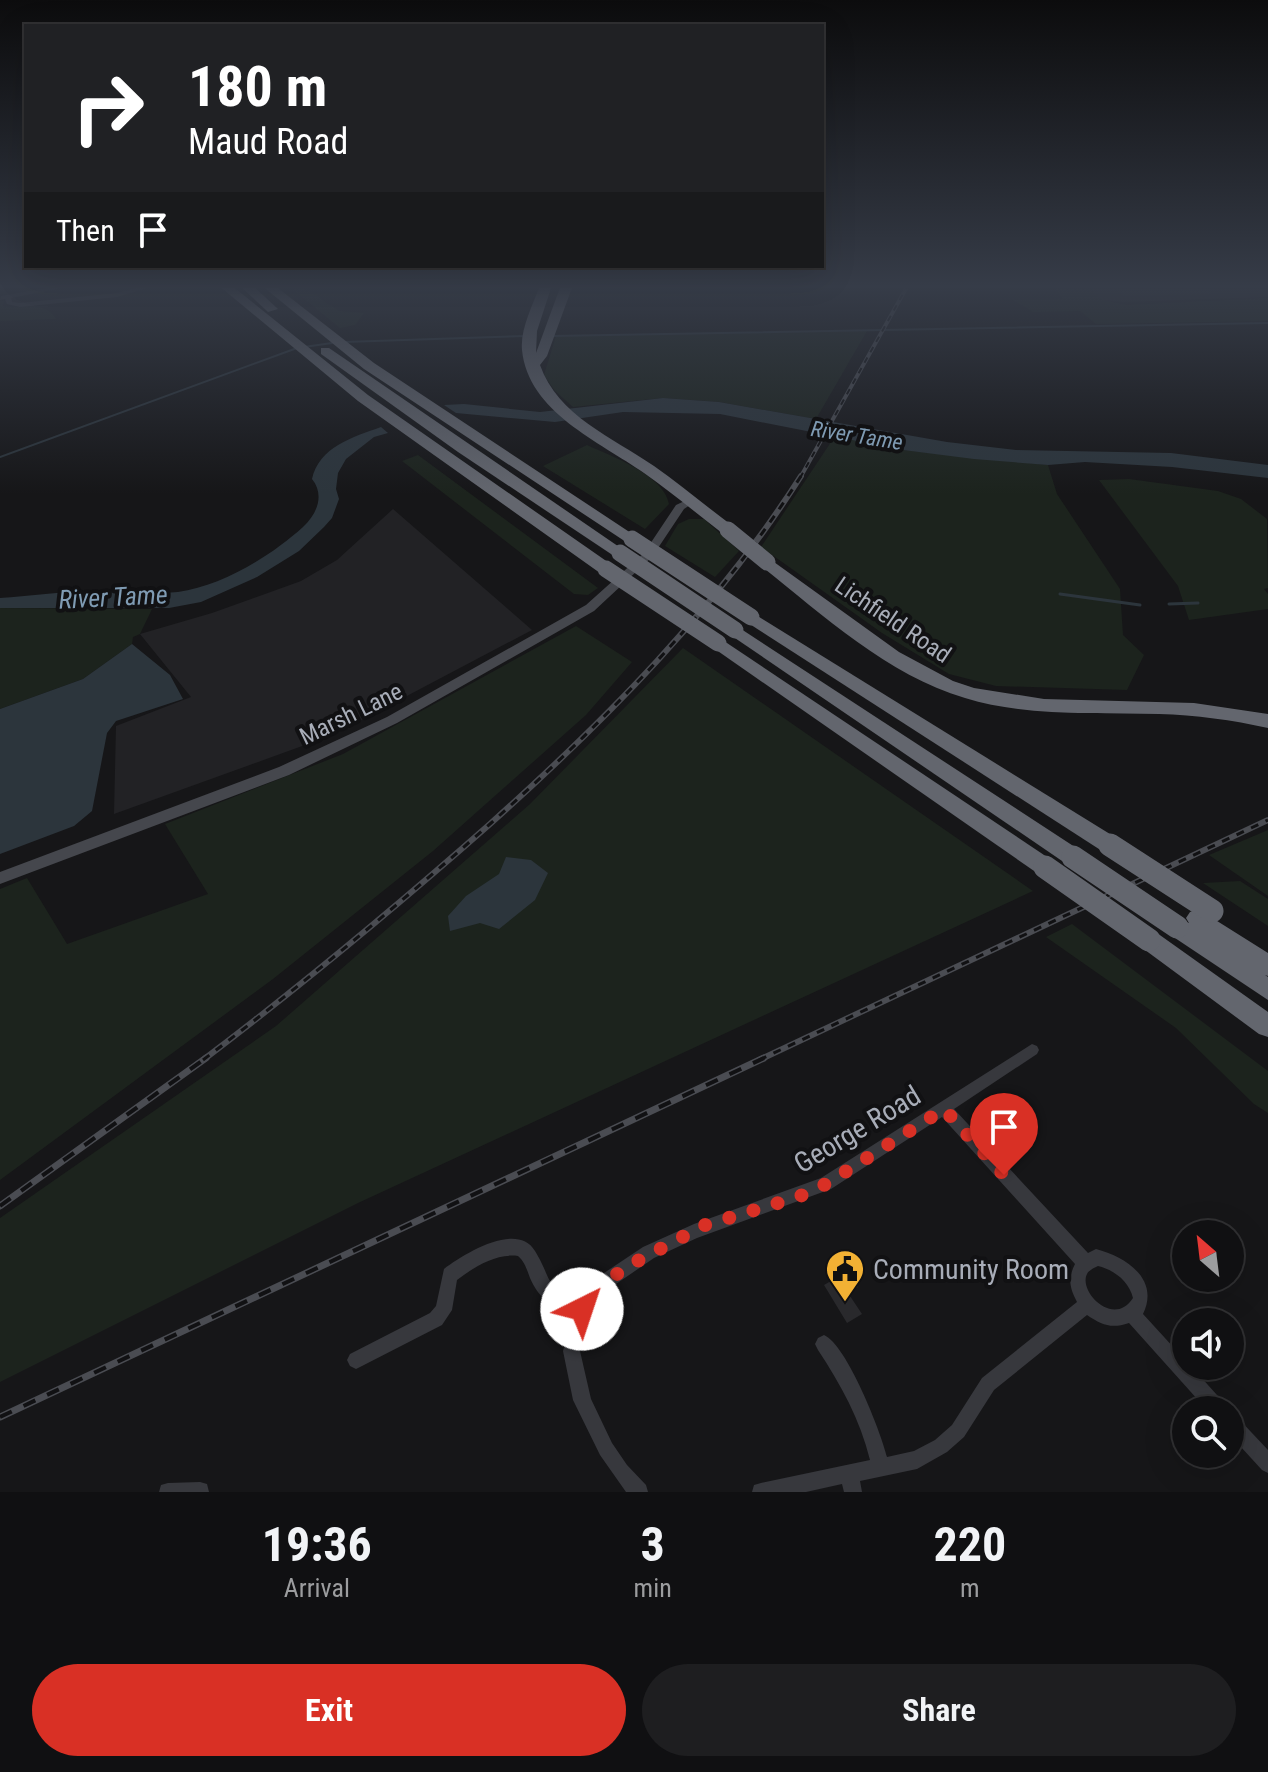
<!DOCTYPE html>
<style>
body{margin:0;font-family:"Roboto Condensed",sans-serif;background:#1e1e20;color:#f1f3f6;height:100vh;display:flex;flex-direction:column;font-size:30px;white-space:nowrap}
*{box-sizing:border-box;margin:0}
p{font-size:26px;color:#9c9d9f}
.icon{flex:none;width:44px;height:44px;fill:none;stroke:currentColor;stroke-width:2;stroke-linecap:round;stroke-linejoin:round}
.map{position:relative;height:1492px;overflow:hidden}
.side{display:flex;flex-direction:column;background:#101012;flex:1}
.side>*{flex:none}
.top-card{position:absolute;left:24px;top:24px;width:800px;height:244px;border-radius:0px;box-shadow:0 8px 32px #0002,0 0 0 2px #303032;background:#202124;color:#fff;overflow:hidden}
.needle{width:52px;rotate:332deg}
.buttons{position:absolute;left:1172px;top:1220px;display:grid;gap:16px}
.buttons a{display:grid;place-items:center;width:72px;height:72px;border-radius:50%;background:#101012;box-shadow:0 8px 32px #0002,0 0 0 2px #303032;font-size:40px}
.pin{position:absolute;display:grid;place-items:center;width:68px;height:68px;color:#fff;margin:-82px -34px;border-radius:50% 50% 50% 0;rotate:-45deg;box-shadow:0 0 8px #0007}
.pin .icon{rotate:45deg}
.me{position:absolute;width:88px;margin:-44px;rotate:41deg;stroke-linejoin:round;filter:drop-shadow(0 0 6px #0008)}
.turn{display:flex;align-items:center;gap:28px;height:168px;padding:0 32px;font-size:36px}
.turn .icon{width:104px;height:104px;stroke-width:2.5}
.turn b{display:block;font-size:56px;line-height:68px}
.then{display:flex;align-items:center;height:76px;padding:0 32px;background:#0003;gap:16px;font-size:30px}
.eta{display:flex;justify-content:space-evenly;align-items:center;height:136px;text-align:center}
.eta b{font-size:48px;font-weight:700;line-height:56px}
.primary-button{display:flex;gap:16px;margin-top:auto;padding:16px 32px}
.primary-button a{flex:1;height:92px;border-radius:48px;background:#d93025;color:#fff;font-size:32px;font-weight:700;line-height:92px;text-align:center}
.primary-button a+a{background:#1e1e20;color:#f1f3f6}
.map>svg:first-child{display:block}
.built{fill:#222225}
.green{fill:#1c231d}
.water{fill:#2c353c}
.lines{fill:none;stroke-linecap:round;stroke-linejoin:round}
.stream-far1{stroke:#2c353c;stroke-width:2}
.stream{stroke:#2c353c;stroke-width:3}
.building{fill:#29292c}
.street{fill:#37383d;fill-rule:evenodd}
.secondary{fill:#45474d;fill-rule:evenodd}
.highway{fill:#63666e;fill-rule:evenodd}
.rail-far2-casing{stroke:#4a4c52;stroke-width:4}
.rail-far1-casing{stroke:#4a4c52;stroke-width:6}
.rail-casing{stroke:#4a4c52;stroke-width:7}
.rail-far2{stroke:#111113;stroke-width:2;stroke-dasharray:6;stroke-linecap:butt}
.rail-far1{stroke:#111113;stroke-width:3;stroke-dasharray:8;stroke-linecap:butt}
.rail{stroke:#111113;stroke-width:4;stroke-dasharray:13;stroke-linecap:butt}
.highway-bridge-far1{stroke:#63666e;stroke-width:17}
.highway-bridge{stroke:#63666e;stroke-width:23}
.route{stroke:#d93025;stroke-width:14;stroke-dasharray:0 25.2}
.labels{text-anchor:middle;stroke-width:8;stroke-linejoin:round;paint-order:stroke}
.far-water-label{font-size:22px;font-style:italic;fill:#7f9bb3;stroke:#111113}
.street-label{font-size:24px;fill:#a8adb8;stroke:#111113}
.water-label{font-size:26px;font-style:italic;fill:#7f9bb3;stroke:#111113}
.near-street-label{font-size:28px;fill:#a8adb8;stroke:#111113}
.near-poi-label{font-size:28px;fill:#a8adb8;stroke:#111113;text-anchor:start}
</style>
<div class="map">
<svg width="1268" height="1492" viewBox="0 0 1268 1492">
<rect width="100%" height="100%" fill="#161618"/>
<g class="built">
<path d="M1081 285H1268V297L1123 302 1092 299Z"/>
<path d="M393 509 532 630 350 726 336 722 327 725V737L114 814 116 726 191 697 140 634 212 613 301 581 337 560Z"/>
</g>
<g class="green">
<path d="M287 285H300L339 311 364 313 355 325 340 328Z"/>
<path d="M1052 285H1087L1100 299 1126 305 1268 298V321L1096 324 1080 311 1033 312 1013 300 1063 299Z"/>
<path d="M0 301H4L3 306C22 310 45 299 56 319L0 321Z"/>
<path d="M867 331 816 419 719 402 663 398 573 407 555 391 544 375 556 336Z"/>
<path d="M835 436 903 450 1048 465 1057 494 1120 589 1123 635 1144 655 1127 690 996 686 949 674 882 633 761 547Z"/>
<path d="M587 445C611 456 664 475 669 504L645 529 543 466Z"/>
<path d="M418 455 598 588 588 595 574 594 402 461Z"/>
<path d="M1129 479 1218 491 1241 499 1267 519 1268 588 1264 589 1268 594V609L1189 620 1178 586 1099 480Z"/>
<path d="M689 519H704L739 551 715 577 665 546 678 524Z"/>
<path d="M0 608 152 609 140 634 133 637 132 644 83 679 0 709Z"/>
<path d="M576 626 632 662 586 715 433 851 273 979 0 1180V889L27 878 67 944 208 894 165 824 343 754Z"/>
<path d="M683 648 1033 891 358 1203 0 1382V1218L276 1026 530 804Z"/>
<path d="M1268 830V896L1209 855Z"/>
<path d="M1240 881 1268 899V926L1203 883Z"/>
<path d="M1072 924 1268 1071V1113L1254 1104 1176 1028 1046 937Z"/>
</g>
<g class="water">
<path d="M663 398 719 402 947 442 1016 450 1171 453 1268 465V478L1172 467 1085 462 1048 465 974 459 903 450 720 414 623 412 555 422 456 413 444 405 464 404 540 412Z"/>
<path d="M381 427 388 433 374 437 346 459 338 473 336 489 339 499 332 518 324 527 299 551 257 577 201 602 169 608H0V598C29 596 57 592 86 591 116 590 148 595 178 592 222 586 271 556 303 527 317 514 325 495 312 479 319 447 353 437 381 427Z"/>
<path d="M132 644 170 675 183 699 116 721 107 733 92 811 74 826 0 854V709L83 679Z"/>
<path d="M506 857 531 860 548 873 535 900 499 929 480 923 450 931 448 916 466 896 499 874Z"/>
</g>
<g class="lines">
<g class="stream-far1">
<path d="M552 336 1268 323"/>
<path d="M344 342 524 336"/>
<path d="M304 347 332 343"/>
<path d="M0 457 297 348"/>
</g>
<g class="stream">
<path d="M1060 594 1140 605"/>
<path d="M1169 604 1198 603"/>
</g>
</g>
<g class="building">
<path d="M1114 285H1203L1212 294 1123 296Z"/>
<path d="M848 1271 858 1287 848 1293 862 1314 847 1323 824 1285Z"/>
</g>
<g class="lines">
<g class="street">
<path d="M64 285H77L11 298 12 302 20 303 117 293 147 285H157L117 297 20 307 7 304 5 299 0 300 1 296Z"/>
<path d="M1032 1044 1037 1046 1039 1050 1037 1054 954 1109 1088 1253 1096 1249C1126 1257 1160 1279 1143 1314L1186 1361V1366H1191L1225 1404 1228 1410H1207L1129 1323C1111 1329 1102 1325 1087 1315L994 1390 964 1437 947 1452 917 1469 860 1481 862 1492H844L842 1484 806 1492H752L754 1485 761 1483 870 1460C860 1419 841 1385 818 1350L815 1344 818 1338 824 1335C847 1345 881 1432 887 1457L914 1451 935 1440 952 1425 982 1378 1077 1302C1069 1287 1068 1278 1075 1264L942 1117 831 1189 697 1238 654 1258 616 1284 590 1315 580 1351 591 1399 612 1443 627 1465 646 1485 648 1492H626L600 1455 573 1400 563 1351 573 1315C552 1307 539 1299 530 1278 527 1270 525 1262 518 1256 496 1253 474 1267 457 1280L452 1310 442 1325 362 1366 356 1369 350 1366 347 1360 350 1354 430 1313 436 1306 444 1269C464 1254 517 1221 535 1251 553 1280 543 1288 581 1300L604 1273 643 1247 694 1224 821 1178ZM1098 1266C1114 1270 1129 1281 1133 1298 1114 1328 1078 1292 1087 1274 1089 1270 1094 1268 1098 1266Z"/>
<path d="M1230 1413 1236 1416 1268 1450V1473L1262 1470 1230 1435Z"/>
<path d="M200 1482 207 1484 209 1492H159L161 1485 168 1483Z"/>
</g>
<path class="secondary" d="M691 498 696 501 684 509 652 557 594 611 397 723 289 775 0 884V872L279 767 387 717 586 605 644 553 676 505Z"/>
<g class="highway">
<path d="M218 285H231L368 395 612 565 614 569 612 573H600L358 401Z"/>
<path d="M239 285H252L278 309 268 312Z"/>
<path d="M261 285H274L374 363 640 539 638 542H626L364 369Z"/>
<path d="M540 285H552L537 331 536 353 561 285H573L547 356 540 365C558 416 612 437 654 466 681 485 707 507 734 527V533H722C696 513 671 492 644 473 600 442 528 412 522 350 520 329 533 305 540 285Z"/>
<path d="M321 348H329L628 553 620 558 614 556 458 452 321 354Z"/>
<path d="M767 557 899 652 953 681 974 688 1044 699 1194 703 1268 714V728C1232 720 1196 715 1159 714 1095 712 1027 717 965 698 887 675 823 615 761 566L759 562Z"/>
<path d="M751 612 1118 839 1121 845 1118 851H1102L745 621 742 617Z"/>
<path d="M735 625 1081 851 1084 857 1081 863 1073 865 1065 863 729 634 726 630 729 626Z"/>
<path d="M718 637 1053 861 1056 867 1053 873 1045 875 1037 873 712 647 709 643 712 639Z"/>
<path d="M1198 909 1268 953V976L1265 975 1268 977V1000L1169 934 1165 927 1169 920 1177 918 1189 923 1186 918 1190 912Z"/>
<path d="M1149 930 1157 933 1268 1012V1037L1259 1034 1141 947 1137 940 1141 933Z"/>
</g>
<g class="rail-far2-casing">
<path id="rail-far2" d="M800 478 908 285"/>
</g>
<g class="rail-far1-casing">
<g id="rail-far1">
<path d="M203 1060C302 985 397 906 490 824 606 720 717 608 801 476"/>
<path d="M759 1060 1268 820"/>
</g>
</g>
<g class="rail-casing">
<g id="rail">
<path d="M0 1206 206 1058"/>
<path d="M0 1417 764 1058"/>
</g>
</g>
<use href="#rail-far2" class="rail-far2"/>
<use href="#rail-far1" class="rail-far1"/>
<use href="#rail" class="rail"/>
<g class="highway-bridge-far1">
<path d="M728 530 767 562"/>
<path d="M632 539 751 617"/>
<path d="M620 553 735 630"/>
<path d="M606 569 718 643"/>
</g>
<g class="highway-bridge">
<path d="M1110 845 1212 911"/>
<path d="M1073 857 1177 927"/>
<path d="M1045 867 1149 940"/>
</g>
</g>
<linearGradient id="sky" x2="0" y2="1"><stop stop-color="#0c0c0d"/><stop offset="0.58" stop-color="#363c48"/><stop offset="1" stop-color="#363c48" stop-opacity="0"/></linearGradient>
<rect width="1268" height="494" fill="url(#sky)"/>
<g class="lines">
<path class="route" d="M582 1309 599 1286 632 1264 705 1225 798 1197 826 1184 944 1109 1004 1175"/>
</g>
<defs>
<g id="civic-pin" transform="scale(2)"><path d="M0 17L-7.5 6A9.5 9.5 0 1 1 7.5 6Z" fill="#f2b134" stroke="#111113"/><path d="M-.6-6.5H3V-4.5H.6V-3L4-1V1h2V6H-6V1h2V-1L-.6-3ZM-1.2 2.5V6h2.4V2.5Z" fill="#111"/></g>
</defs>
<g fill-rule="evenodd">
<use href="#civic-pin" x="845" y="1269"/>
</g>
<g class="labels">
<g class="far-water-label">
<text transform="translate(857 435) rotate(9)" y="8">River Tame</text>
</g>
<g class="street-label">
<text transform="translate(893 620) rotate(34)" y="8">Lichfield Road</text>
<text transform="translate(351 714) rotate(-26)" y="8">Marsh Lane</text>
</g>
<g class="water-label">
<text transform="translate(113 597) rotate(-3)" y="9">River Tame</text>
</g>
<g class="near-street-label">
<text transform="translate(857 1129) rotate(-31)" y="10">George Road</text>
</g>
<g class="near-poi-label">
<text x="873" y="1279">Community Room</text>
</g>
</g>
</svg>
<div class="buttons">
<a><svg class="needle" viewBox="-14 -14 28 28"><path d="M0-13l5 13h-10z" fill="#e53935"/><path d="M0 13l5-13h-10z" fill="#9c9d9f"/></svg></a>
<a><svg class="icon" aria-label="sound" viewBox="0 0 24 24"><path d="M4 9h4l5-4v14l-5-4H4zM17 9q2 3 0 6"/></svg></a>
<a><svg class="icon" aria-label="search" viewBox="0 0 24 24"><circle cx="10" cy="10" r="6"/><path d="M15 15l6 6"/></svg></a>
</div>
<div class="pin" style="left:1004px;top:1175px;background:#d93025"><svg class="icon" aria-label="arrive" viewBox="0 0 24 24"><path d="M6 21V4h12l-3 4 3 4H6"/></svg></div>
<svg class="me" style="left:582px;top:1309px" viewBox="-20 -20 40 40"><circle r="19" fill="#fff"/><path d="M0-13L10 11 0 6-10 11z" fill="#d93025"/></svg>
<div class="top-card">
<div class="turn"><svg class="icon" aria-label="right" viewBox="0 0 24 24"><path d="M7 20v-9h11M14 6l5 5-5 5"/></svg><div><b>180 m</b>Maud Road</div></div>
<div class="then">Then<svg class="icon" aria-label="arrive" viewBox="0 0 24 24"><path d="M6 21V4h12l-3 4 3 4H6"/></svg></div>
</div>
</div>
<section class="side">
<div class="eta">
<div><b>19:36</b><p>Arrival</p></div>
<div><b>3</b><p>min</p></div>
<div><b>220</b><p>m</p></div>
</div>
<div class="primary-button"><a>Exit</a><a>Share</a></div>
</section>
